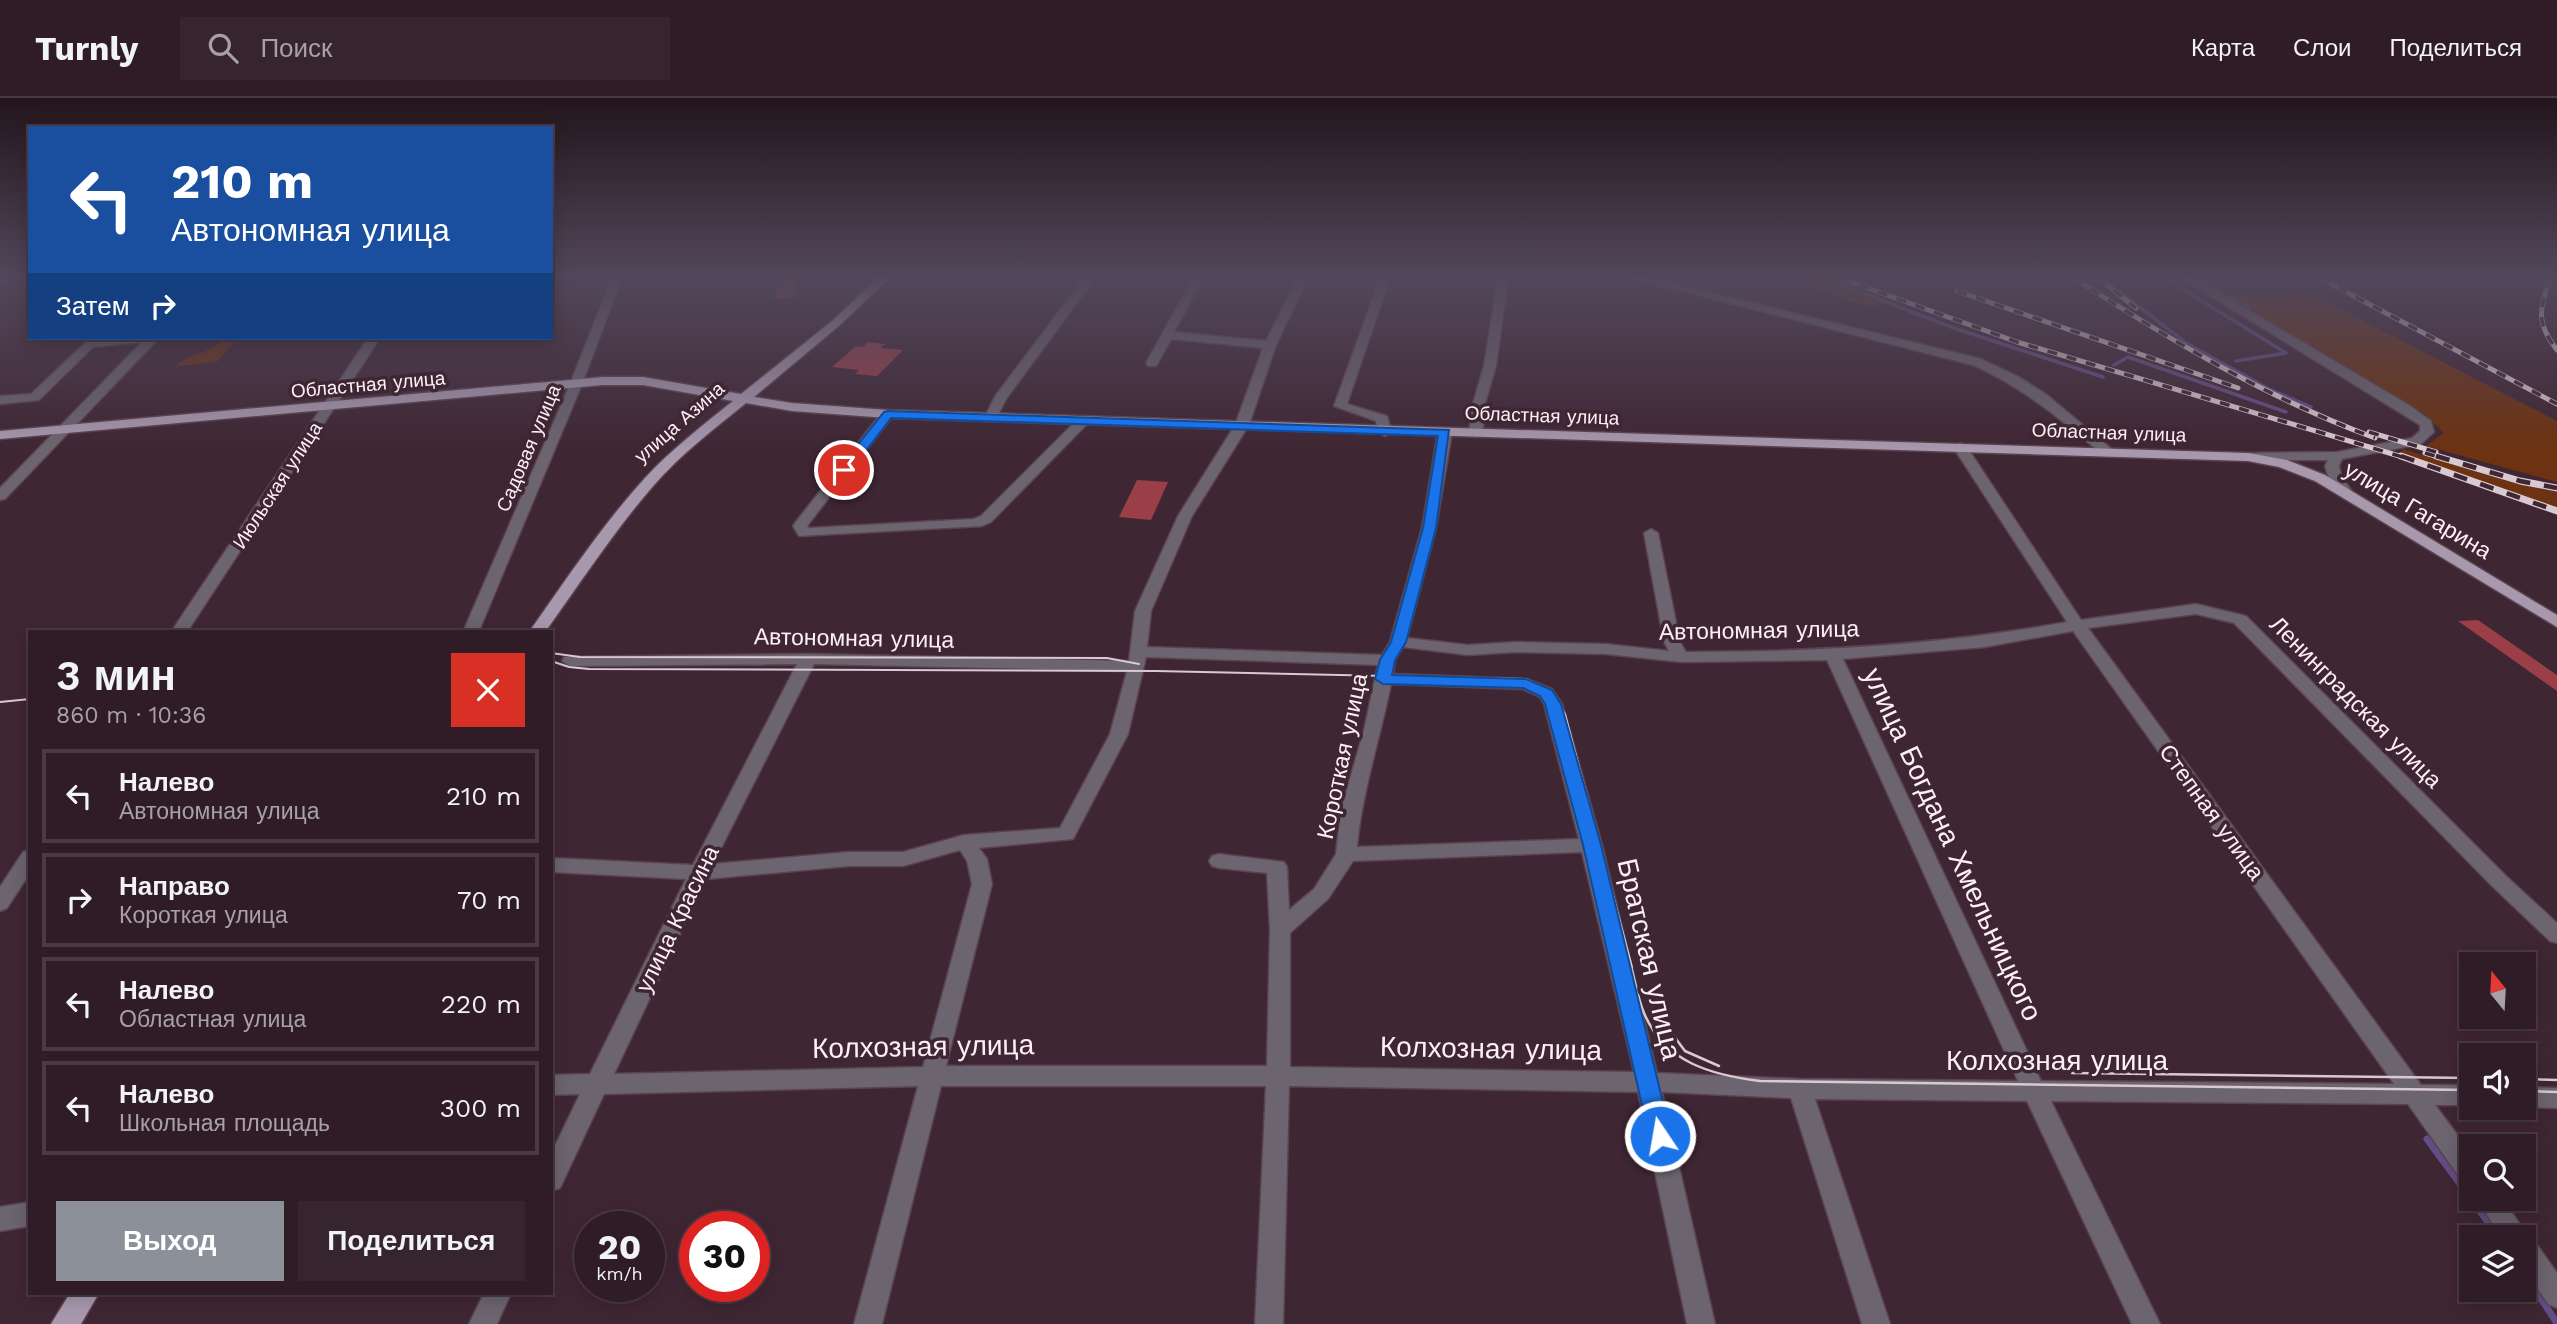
<!DOCTYPE html>
<html lang="ru">
<meta charset="utf-8">
<style>
body{margin:0;font-family:"Work Sans",sans-serif;background:#37252e;color:#f1f3f6;height:100vh;display:flex;flex-direction:column;font-size:26px;white-space:nowrap}
*{box-sizing:border-box;margin:0}
p{font-size:23px;color:#a7a1a7}
.icon{flex:none;width:38px;height:38px;fill:none;stroke:currentColor;stroke-width:2;stroke-linecap:round;stroke-linejoin:round}
.map{position:relative;flex:1;overflow:hidden}
.side{position:absolute;left:28px;top:532px;width:525px;height:665px;display:flex;flex-direction:column;background:#2f1c26;border-radius:0px;box-shadow:0 4px 18px #0003,0 0 0 2px #4a3a43}
.side>*{flex:none}
.hud{position:absolute;left:28px;top:28px;width:525px;height:214px;border-radius:0px;box-shadow:0 4px 18px #0003,0 0 0 2px #4a3a43;background:#1a4fa0;color:#fff;overflow:hidden}
.needle{width:46px;rotate:342deg}
.controls{position:absolute;left:2459px;top:854px;display:grid;gap:14px}
.controls a{display:grid;place-items:center;width:77px;height:77px;border-radius:0px;background:#2f1c26;box-shadow:0 4px 18px #0003,0 0 0 2px #4a3a43;font-size:35px}
.speed{position:absolute;left:574px;top:1113px;display:flex;gap:14px;font-size:35px;font-weight:700;text-align:center}
.speed>*{display:grid;place-content:center;width:91px;height:91px;border-radius:50%;background:#2f1c26;box-shadow:0 4px 18px #0003,0 0 0 2px #4a3a43;line-height:1}
.speed small{font-size:18px;font-weight:400}
.speed .limit{border:10px solid #d22;background:#fff;color:#111}
.pin{position:absolute;display:grid;place-items:center;width:60px;height:60px;color:#fff;margin:-30px;border:4px solid #fff;border-radius:50%;box-shadow:0 2px 7px #0007}
.me{position:absolute;width:77px;margin:-38px;rotate:348deg;stroke-linejoin:round;filter:drop-shadow(0 0 5px #0008)}
.turn{display:flex;align-items:center;gap:24px;height:147px;padding:0 28px;font-size:32px}
.turn .icon{width:91px;height:91px;stroke-width:2.5}
.turn b{display:block;font-size:49px;line-height:60px}
.then{display:flex;align-items:center;height:66px;padding:0 28px;background:#0003;gap:14px;font-size:26px}
.round{display:grid;place-items:center;flex:none;width:74px;height:74px;border-radius:0px;background:#37252e}
.overview{display:flex;align-items:center;justify-content:space-between;height:119px;padding:0 28px}
h1{font-size:42px;font-weight:600;line-height:52px}
.primary-button{display:flex;gap:14px;margin-top:auto;padding:14px 28px}
.primary-button a{flex:1;height:80px;border-radius:0px;background:#8c9099;color:#fff;font-size:28px;font-weight:600;line-height:80px;text-align:center}
.primary-button a+a{background:#37252e;color:#f1f3f6}
ul{padding:0;list-style:none}
li{display:flex;align-items:center;gap:21px;height:94px;margin:0 14px 10px;padding:0 14px;border:4px solid #4a3a43;border-radius:0px}
li div{flex:1}
li b{display:block;font-size:26px}
li em{font-style:normal}
header{display:flex;align-items:center;gap:42px;box-sizing:border-box;height:98px;padding:0 35px;background:#2f1c26;border-bottom:2px solid #4a3a43}
header strong{font-size:33px}
nav{display:flex;gap:38px;margin-inline-start:auto;font-size:24px}
.search{width:490px;height:63px;background:#37252e;display:flex;align-items:center;gap:18px;box-sizing:border-box;padding:0 24px;border-radius:0px;color:#a7a1a7;font-size:26px}
.map>svg:first-child{display:block}
.green{fill:#6c3211}
.lines{fill:none;stroke-linecap:round;stroke-linejoin:round}
.stream-far1{stroke:#624d85;stroke-width:3.5}
.stream{stroke:#624d85;stroke-width:7}
.building{fill:#9a3e48}
.minor-casing{stroke:#5a424e;stroke-width:3}
.major-casing{stroke:#5a424e;stroke-width:3}
.minor{fill:#6c646f;fill-rule:evenodd}
.major{fill:#a898ae;fill-rule:evenodd}
.tram-far1{stroke:#d9c9d1;stroke-width:2}
.tram{stroke:#d9c9d1;stroke-width:2.5}
.rail-far1-casing{stroke:#d9c9d1;stroke-width:5}
.rail-casing{stroke:#d9c9d1;stroke-width:7}
.rail-far1{stroke:#3f2633;stroke-width:3.5;stroke-dasharray:10;stroke-linecap:butt}
.rail{stroke:#3f2633;stroke-width:4.5;stroke-dasharray:14;stroke-linecap:butt}
.route{fill:#1a73e8;stroke:#114b97;stroke-width:2}
.labels{text-anchor:middle;stroke-width:7;stroke-linejoin:round;paint-order:stroke}
.far-street-label{font-size:19px;fill:#fdeff6;stroke:#3f2633}
.street-label{font-size:23px;fill:#fdeff6;stroke:#3f2633}
.near-street-label{font-size:28px;fill:#fdeff6;stroke:#3f2633}
</style>
<header>
<strong>Turnly</strong>
<div class="search"><svg class="icon" aria-label="search" viewBox="0 0 24 24"><circle cx="10" cy="10" r="6"/><path d="M15 15l6 6"/></svg>Поиск</div>
<nav><a>Карта</a><a>Слои</a><a>Поделиться</a></nav>
</header>
<div class="map">
<svg width="2557" height="1226" viewBox="0 0 2557 1226">
<rect width="100%" height="100%" fill="#3f2633"/>
<g class="green">
<path d="M1789 180H1831L1891 204C1857 216 1821 189 1789 180Z"/>
<path d="M2309 195 2557 323V384L2426 348 2444 335 2426 317 2226 199Z"/>
<path d="M238 240 217 264 176 268C189 255 209 256 222 242Z"/>
<path d="M2403 351 2510 384 2557 394V410L2400 355Z"/>
</g>
<g class="lines">
<g class="stream-far1">
<path d="M1824 180 1951 229 2103 279"/>
<path d="M2102 180 2186 245 2269 291 2311 309"/>
<path d="M2165 180 2286 255 2236 263"/>
<path d="M2196 180 2249 210"/>
<path d="M2114 267 2128 259 2286 314"/>
</g>
<g class="stream">
<path d="M2427 1041 2499 1139"/>
<path d="M2524 1175 2557 1225"/>
</g>
</g>
<g class="building">
<path d="M778 180H797L796 199 775 201Z"/>
<path d="M868 244 885 246 881 250 903 252 877 278 855 276 859 272 832 269 856 248 863 249Z"/>
<path d="M1137 382 1168 384 1151 422 1119 419Z"/>
<path d="M2478 522 2557 577V593L2458 523Z"/>
</g>
<g class="lines">
<g class="minor-casing">
<g id="minor">
<path d="M13 180 0 189 1 180Z"/>
<path d="M612 180H622L580 291 479 533 463 534 568 291Z"/>
<path d="M1084 180H1095L1006 301 995 323H985L984 320 996 297Z"/>
<path d="M1193 180H1203L1174 234 1266 243 1298 180H1308L1276 247 1249 327 1192 418 1151 513 1147 549 1382 557 1390 544 1422 430 1438 334 1445 330 1452 334 1436 430 1407 540 1468 547 1516 544 1606 546 1669 553 1664 544 1644 435 1651 431 1658 435 1680 544 1686 554C1814 554 1941 547 2067 524L1953 349 1960 345 1967 349 2081 522 2196 506 2246 518 2506 778 2557 825V845L2550 843 2492 788 2234 525 2196 516 2088 530 2421 987H2471V1007H2435L2471 1055V1086L2462 1083 2408 1006 2051 1003 2160 1226H2132L2027 1003 1815 1001 1890 1226H1862L1791 1000 1662 994 1715 1226H1687L1638 994 1289 988 1283 1226H1255L1266 988H941L882 1226H854L918 988 604 996 560 1090 551 1093V1056L580 996 551 997V977L590 976 686 781 551 774V760L693 767 797 566 570 568 562 563 564 559 808 556 1129 563 1135 513 1178 418 1235 327 1263 250 1171 241 1156 268H1148L1146 265ZM2073 533 2394 986 2041 983 1843 561 1985 549ZM1403 549 1468 557 1516 554 1606 556 1681 564 1827 562 2018 983 1800 981 1657 975 1602 747 1562 606 1552 591 1526 581 1393 576 1395 562ZM1146 559 1378 567 1364 632 1341 712 1336 756 1314 791 1289 812 1287 769 1284 764 1219 756 1212 758 1209 763 1212 768 1219 770 1267 775 1270 832 1267 968H946L992 786 987 761 979 750 1073 741 1128 636ZM814 566 1127 573 1110 636 1060 730 964 737 903 754H849L713 766ZM1391 586 1523 591 1540 599 1544 606 1579 741 1357 749C1362 694 1380 641 1391 586ZM960 752 967 763 972 786 923 969 614 976 706 781 849 768H903ZM1582 754 1634 974 1290 969V835L1328 801 1353 763Z"/>
<path d="M1380 180H1390L1347 306 1387 318 1392 334 1385 338 1378 334 1376 323 1334 308Z"/>
<path d="M1498 180H1508L1496 268 1484 309 1483 335 1476 339 1469 335 1472 309 1484 268Z"/>
<path d="M1630 180H1650L1981 261 2019 279 2047 297 2114 353 2107 357 2102 356C2058 319 2025 291 1973 267Z"/>
<path d="M2181 180H2194L2409 307 2431 323 2434 334 2421 346 2342 361 2339 368 2342 380 2354 396 2347 400C2335 396 2328 380 2325 368L2328 362H2243L2241 359 2248 355 2337 354 2412 340 2420 333V327Z"/>
<path d="M118 240H159L5 401 0 402V390L142 244 93 249 39 302 0 306V298L31 296 86 244Z"/>
<path d="M368 240H380L187 534H171Z"/>
<path d="M888 312 894 316 807 428 809 430 974 421 981 418 1078 321 1083 320 1089 324 991 424 982 428 799 438 793 428 795 425 883 313Z"/>
<path d="M30 752V775L7 810 0 813V789L23 754Z"/>
<path d="M2524 989 2557 990V1010L2524 1009Z"/>
<path d="M2477 1101H2503L2529 1140 2533 1141 2557 1175V1210L2548 1206 2524 1171V1139H2501Z"/>
<path d="M30 1104V1128L0 1133V1109Z"/>
<path d="M484 1195H511L497 1226H469Z"/>
</g>
</g>
<g class="major-casing">
<g id="major">
<path d="M878 180H890L840 227 754 299 792 305 888 312 2248 355 2287 362 2325 377 2557 517V529L2315 383 2279 369 2248 363 888 320 792 313 746 305C714 331 681 356 654 387 614 433 581 484 545 534H529C566 482 602 427 645 380 672 351 703 327 733 303L643 287H603L0 341V333L603 279H643L741 296 832 223Z"/>
<path d="M70 1195H99L81 1226H51Z"/>
</g>
</g>
<use href="#minor" class="minor"/>
<use href="#major" class="major"/>
<g class="tram-far1">
<path d="M551 555 580 559 1107 560 1139 566"/>
<path d="M551 563 569 569 589 571 1156 573 1526 581 1551 594 1565 616 1632 869"/>
<path d="M0 604 30 601"/>
</g>
<g class="tram">
<path d="M1631 868C1635 883 1638 901 1644 915 1665 965 1712 977 1760 983L2471 992"/>
<path d="M1653 910 1685 953 1719 968"/>
<path d="M2072 975 2471 980"/>
<path d="M2524 981 2557 982"/>
<path d="M2524 993 2557 994"/>
</g>
<g class="rail-far1-casing">
<g id="rail-far1">
<path d="M1840 180 2017 244 2406 360"/>
<path d="M2074 180C2170 242 2267 300 2375 340"/>
<path d="M2098 180 2136 210"/>
<path d="M2320 180 2557 306"/>
<path d="M2550 180C2540 213 2535 223 2557 252"/>
<path d="M1957 193 2238 290"/>
<path d="M2369 334 2436 354"/>
<path d="M2425 355 2442 360"/>
</g>
</g>
<g class="rail-casing">
<g id="rail">
<path d="M2401 358 2557 413"/>
<path d="M2436 358 2520 383 2557 390"/>
</g>
</g>
<use href="#rail-far1" class="rail-far1"/>
<use href="#rail" class="rail"/>
</g>
<linearGradient id="sky" x2="0" y2="1"><stop stop-color="#23151c"/><stop offset="0.51" stop-color="#52475b"/><stop offset="1" stop-color="#52475b" stop-opacity="0"/></linearGradient>
<rect width="2557" height="352" fill="url(#sky)"/>
<path class="route" d="M888 313 1449 332 1436 430 1406 544 1395 562 1392 577 1526 581 1552 592 1561 606 1601 747 1671 1038 1668 1044 1660 1047 1653 1044 1649 1038 1583 747 1545 606 1540 598 1523 590 1383 586 1375 581 1380 562 1391 544 1423 430 1438 338 891 320 849 375H840V369L884 314Z"/>
<g class="labels">
<g class="far-street-label">
<text transform="translate(368 286) rotate(-5)" y="7">Областная улица</text>
<text transform="translate(1542 317) rotate(2)" y="7">Областная улица</text>
<text transform="translate(679 324) rotate(-41)" y="7">улица Азина</text>
<text transform="translate(2109 334) rotate(2)" y="7">Областная улица</text>
<text transform="translate(528 350) rotate(-67)" y="7">Садовая улица</text>
<text transform="translate(277 387) rotate(-57)" y="7">Июльская улица</text>
</g>
<g class="street-label">
<text transform="translate(2418 412) rotate(31)" y="8">улица Гагарина</text>
<text transform="translate(1759 532) rotate(-1)" y="8">Автономная улица</text>
<text transform="translate(854 540) rotate(1)" y="8">Автономная улица</text>
<text transform="translate(2356 604) rotate(45)" y="8">Ленинградская улица</text>
<text transform="translate(1342 658) rotate(-78)" y="8">Короткая улица</text>
<text transform="translate(2212 714) rotate(54)" y="8">Степная улица</text>
<text transform="translate(677 821) rotate(-64)" y="8">улица Красина</text>
</g>
<g class="near-street-label">
<text transform="translate(1953 746) rotate(65)" y="10">улица Богдана Хмельницкого</text>
<text transform="translate(1650 861) rotate(77)" y="10">Братская улица</text>
<text transform="translate(923 948) rotate(-1)" y="10">Колхозная улица</text>
<text transform="translate(1491 950) rotate(1)" y="10">Колхозная улица</text>
<text x="2057" y="972">Колхозная улица</text>
</g>
</g>
</svg>
<div class="controls">
<a><svg class="needle" viewBox="-14 -14 28 28"><path d="M0-13l5 13h-10z" fill="#e53935"/><path d="M0 13l5-13h-10z" fill="#a7a1a7"/></svg></a>
<a><svg class="icon" aria-label="sound" viewBox="0 0 24 24"><path d="M4 9h4l5-4v14l-5-4H4zM17 9q2 3 0 6"/></svg></a>
<a><svg class="icon" aria-label="search" viewBox="0 0 24 24"><circle cx="10" cy="10" r="6"/><path d="M15 15l6 6"/></svg></a>
<a><svg class="icon" aria-label="layers" viewBox="0 0 24 24"><path d="M12 4l9 5-9 5-9-5zM3 14l9 5 9-5"/></svg></a>
</div>
<div class="speed"><div>20<small>km/h</small></div><div class="limit">30</div></div>
<div class="pin" style="left:844px;top:372px;background:#d93025"><svg class="icon" aria-label="arrive" viewBox="0 0 24 24"><path d="M6 21V4h12l-3 4 3 4H6"/></svg></div>
<svg class="me" style="left:1660px;top:1038px" viewBox="-20 -20 40 40"><circle r="17" fill="#1a73e8" stroke="#fff" stroke-width="3"/><path d="M0-11L8 9 0 5-8 9z" fill="#fff"/></svg>
<div class="hud">
<div class="turn"><svg class="icon" aria-label="left" viewBox="0 0 24 24"><path d="M17 20v-9H6M10 6l-5 5 5 5"/></svg><div><b>210 m</b>Автономная улица</div></div>
<div class="then">Затем<svg class="icon" aria-label="right" viewBox="0 0 24 24"><path d="M7 20v-9h11M14 6l5 5-5 5"/></svg></div>
</div>
<section class="side">
<div class="overview"><div><h1>3 мин</h1><p>860 m · 10:36</p></div><a class="round" style="background:#d93025;color:#fff"><svg class="icon" aria-label="close" viewBox="0 0 24 24"><path d="M6 6l12 12M18 6L6 18"/></svg></a></div>
<ul>
<li><svg class="icon" aria-label="left" viewBox="0 0 24 24"><path d="M17 20v-9H6M10 6l-5 5 5 5"/></svg><div><b>Налево</b><p>Автономная улица</p></div><em>210 m</em></li>
<li><svg class="icon" aria-label="right" viewBox="0 0 24 24"><path d="M7 20v-9h11M14 6l5 5-5 5"/></svg><div><b>Направо</b><p>Короткая улица</p></div><em>70 m</em></li>
<li><svg class="icon" aria-label="left" viewBox="0 0 24 24"><path d="M17 20v-9H6M10 6l-5 5 5 5"/></svg><div><b>Налево</b><p>Областная улица</p></div><em>220 m</em></li>
<li><svg class="icon" aria-label="left" viewBox="0 0 24 24"><path d="M17 20v-9H6M10 6l-5 5 5 5"/></svg><div><b>Налево</b><p>Школьная площадь</p></div><em>300 m</em></li>
</ul>
<div class="primary-button"><a>Выход</a><a>Поделиться</a></div>
</section>
</div>
